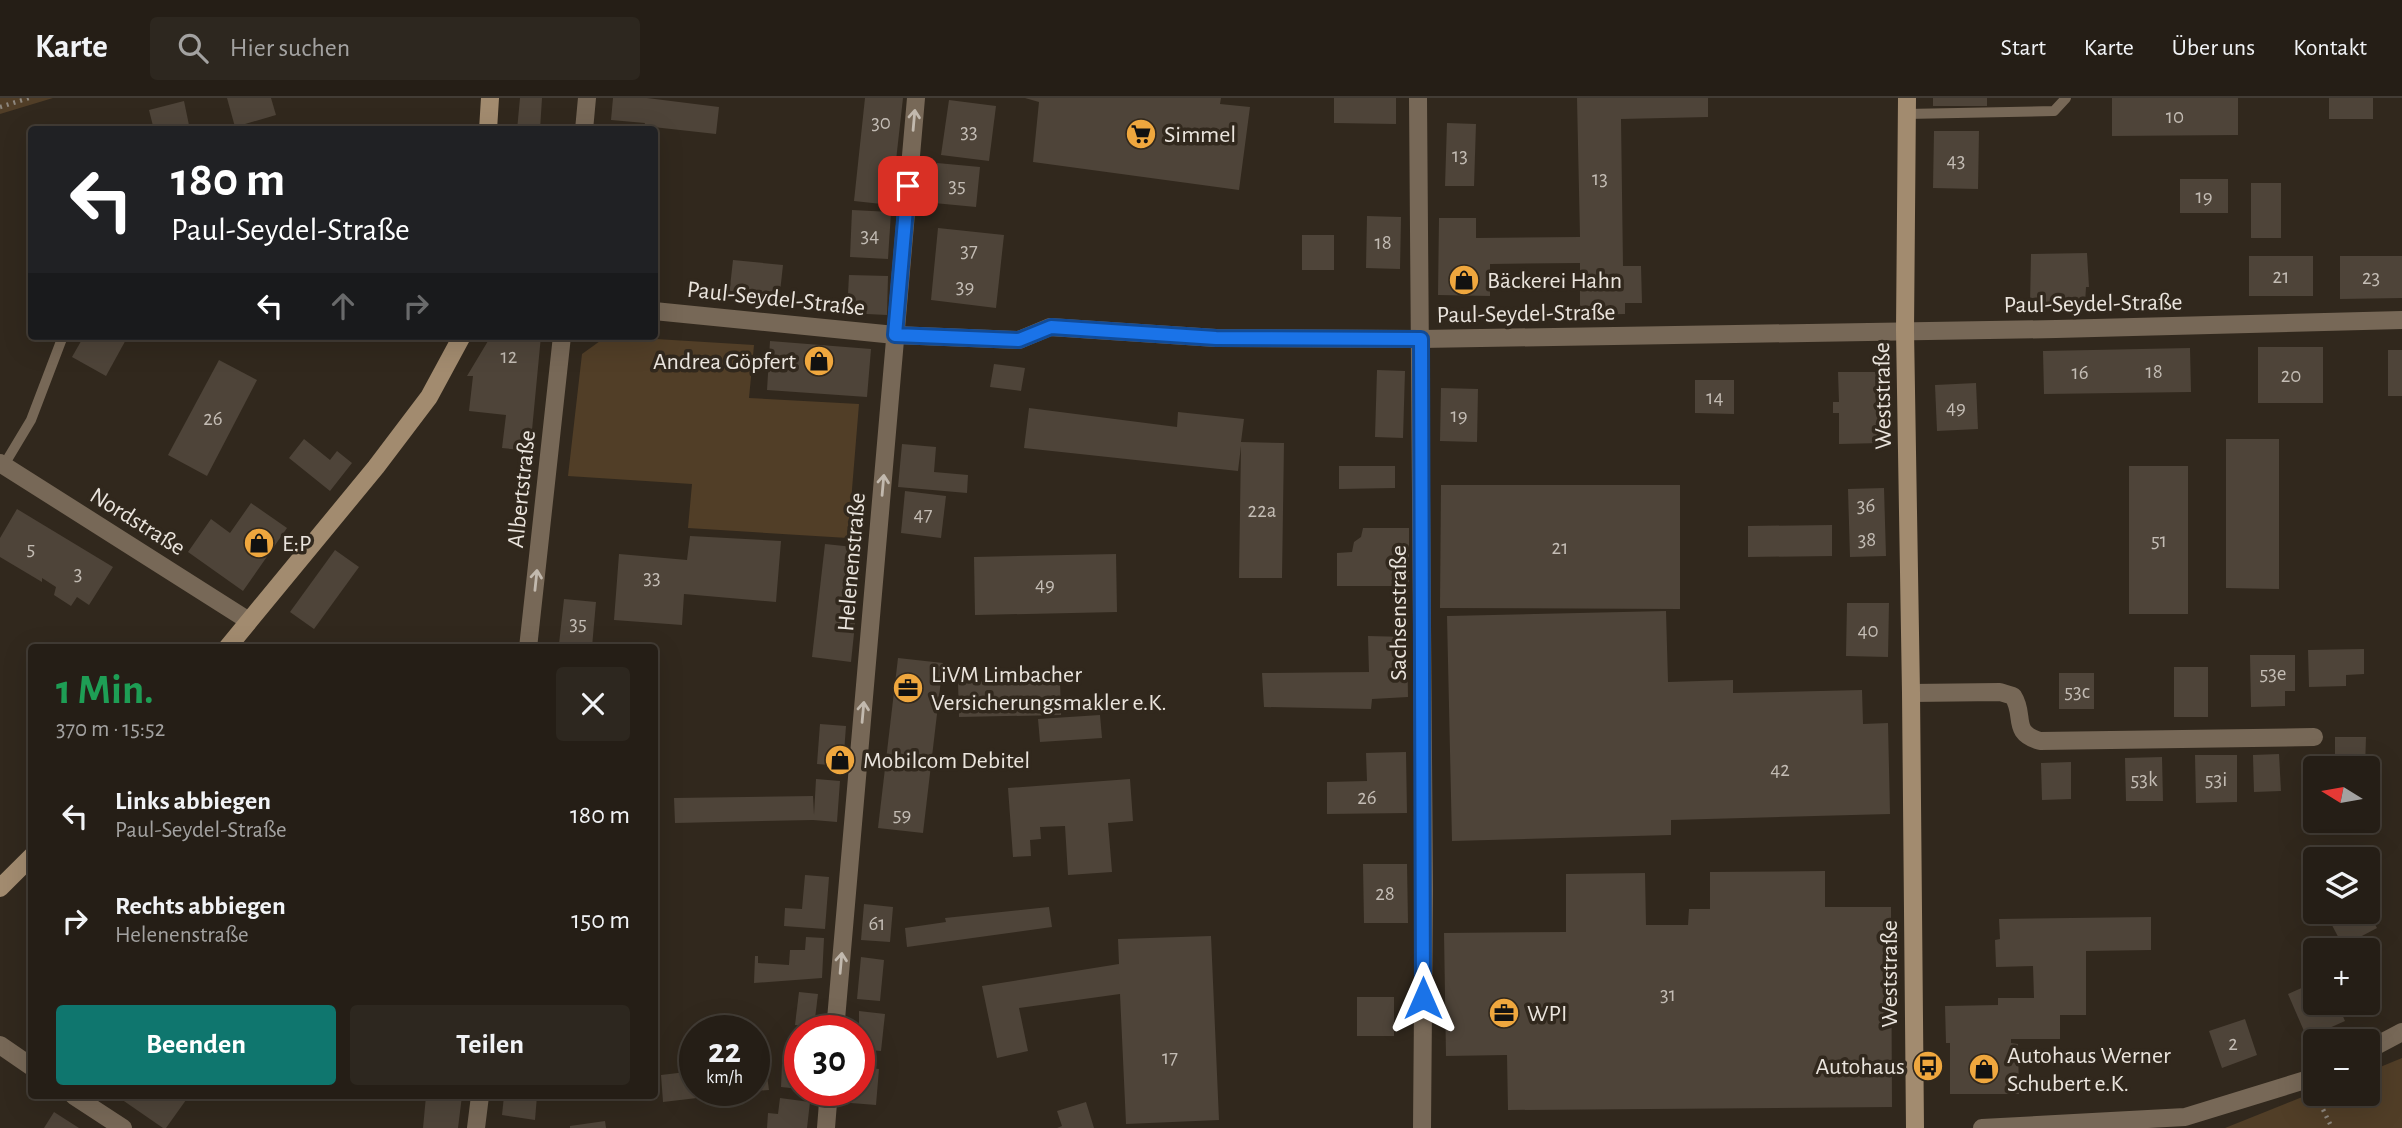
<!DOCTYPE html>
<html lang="de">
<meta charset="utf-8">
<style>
body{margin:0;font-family:"Alegreya Sans",sans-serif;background:#2d271f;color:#f1f3f6;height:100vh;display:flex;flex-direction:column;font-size:26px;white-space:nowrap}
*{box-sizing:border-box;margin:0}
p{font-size:23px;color:#a3a2a1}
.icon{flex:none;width:38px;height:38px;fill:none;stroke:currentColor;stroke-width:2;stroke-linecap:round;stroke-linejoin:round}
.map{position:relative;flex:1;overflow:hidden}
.details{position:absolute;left:28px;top:546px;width:630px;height:455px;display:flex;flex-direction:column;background:#251e16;border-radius:7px;box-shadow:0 7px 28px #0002,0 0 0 2px #423c35}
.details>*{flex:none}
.guide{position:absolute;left:28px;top:28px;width:630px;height:214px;border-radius:7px;box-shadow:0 7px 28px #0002,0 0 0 2px #423c35;background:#202124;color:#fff;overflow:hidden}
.needle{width:46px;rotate:281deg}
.fabs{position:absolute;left:2303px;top:658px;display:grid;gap:14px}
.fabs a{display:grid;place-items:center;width:77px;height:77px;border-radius:7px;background:#251e16;box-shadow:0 7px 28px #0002,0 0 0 2px #423c35;font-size:35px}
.speed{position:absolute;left:679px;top:917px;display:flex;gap:14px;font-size:35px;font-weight:700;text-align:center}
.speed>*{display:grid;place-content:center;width:91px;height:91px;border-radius:50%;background:#251e16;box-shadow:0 7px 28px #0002,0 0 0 2px #423c35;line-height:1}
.speed small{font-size:18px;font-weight:400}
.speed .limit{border:10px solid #d22;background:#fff;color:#111}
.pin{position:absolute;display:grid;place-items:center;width:60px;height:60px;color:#fff;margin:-30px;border-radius:14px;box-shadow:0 4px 10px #0006}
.me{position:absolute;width:77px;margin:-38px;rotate:0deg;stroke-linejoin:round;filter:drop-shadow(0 0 5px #0008)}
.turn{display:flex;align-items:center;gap:24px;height:147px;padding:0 28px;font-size:32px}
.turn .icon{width:91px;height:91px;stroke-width:2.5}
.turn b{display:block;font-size:49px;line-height:60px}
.lanes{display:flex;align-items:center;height:66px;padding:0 28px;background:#0003;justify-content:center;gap:35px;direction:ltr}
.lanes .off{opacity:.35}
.round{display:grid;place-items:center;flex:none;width:74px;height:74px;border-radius:7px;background:#2d271f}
.summary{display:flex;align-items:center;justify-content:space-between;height:119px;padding:0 28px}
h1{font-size:42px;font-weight:700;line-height:52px;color:#1e9e55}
.primary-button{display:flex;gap:14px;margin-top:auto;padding:14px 28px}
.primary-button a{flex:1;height:80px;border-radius:7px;background:#0f766e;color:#fff;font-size:28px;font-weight:700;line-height:80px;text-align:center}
.primary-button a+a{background:#2d271f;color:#f1f3f6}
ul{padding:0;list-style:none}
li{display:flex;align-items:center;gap:21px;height:105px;padding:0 28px}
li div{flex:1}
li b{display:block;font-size:26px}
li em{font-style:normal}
header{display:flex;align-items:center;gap:42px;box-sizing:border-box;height:98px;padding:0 35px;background:#251e16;border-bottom:2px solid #423c35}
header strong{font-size:33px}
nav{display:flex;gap:38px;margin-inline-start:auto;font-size:24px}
.search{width:490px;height:63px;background:#2d271f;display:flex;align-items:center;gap:18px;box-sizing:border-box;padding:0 24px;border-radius:7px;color:#a3a2a1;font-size:26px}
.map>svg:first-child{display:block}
.green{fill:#513e27}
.building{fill:#4e4439}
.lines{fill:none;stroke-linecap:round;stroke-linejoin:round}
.path{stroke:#8e877e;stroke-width:4.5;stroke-dasharray:2 5;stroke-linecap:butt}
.service{stroke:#776857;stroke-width:10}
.minor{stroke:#776857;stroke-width:18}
.secondary{stroke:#a28b6f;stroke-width:18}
.oneway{stroke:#c2b9ae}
.route-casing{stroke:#114b97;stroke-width:18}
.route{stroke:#1a73e8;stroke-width:12}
.labels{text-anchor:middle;stroke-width:7;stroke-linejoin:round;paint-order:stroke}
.number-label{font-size:21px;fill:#c3bcb4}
.poi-label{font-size:24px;fill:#eae4dd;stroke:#31281d;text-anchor:start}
.street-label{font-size:24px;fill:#eae4dd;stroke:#31281d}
</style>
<header>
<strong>Karte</strong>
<div class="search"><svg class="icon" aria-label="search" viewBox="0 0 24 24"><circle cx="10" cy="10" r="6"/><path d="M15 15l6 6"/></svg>Hier suchen</div>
<nav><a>Start</a><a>Karte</a><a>Über uns</a><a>Kontakt</a></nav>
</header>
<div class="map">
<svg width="2402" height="1030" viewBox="0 0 2402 1030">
<rect width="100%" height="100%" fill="#31281d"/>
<g class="green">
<path d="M0 0H53L0 16Z"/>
<path d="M607 238 754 247 749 300 859 306 848 440 688 430 692 386 568 378 582 256Z"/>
<path d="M2402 960V1030H2225L2315 994 2368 996V974Z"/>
</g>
<g class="building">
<path d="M227 0H271L276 17 235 29Z"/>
<path d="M520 0H542L540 32H517Z"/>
<path d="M613 0H647L719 9 716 36 644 28 645 25 611 22Z"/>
<path d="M865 0H903L891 107 854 103Z"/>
<path d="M1025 0H1221L1220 6 1250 9 1239 92 1033 64 1039 4Z"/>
<path d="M1334 0H1396V26L1334 25Z"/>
<path d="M1577 0H1708V19L1621 21 1623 168H1641L1642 205H1625V216L1580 217V165L1490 166V198L1438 197 1439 120H1476V140L1580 139Z"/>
<rect x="1933" y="0" width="54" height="8"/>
<path d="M2112 0H2238V37L2112 38Z"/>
<rect x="2329" y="0" width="44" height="21"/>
<path d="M949 2 996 8 989 63 941 57Z"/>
<path d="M184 3 190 32H154L149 12Z"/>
<path d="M1447 25 1476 26 1474 88H1445Z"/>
<path d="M1934 33H1979L1978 91 1933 90Z"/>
<path d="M937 65 980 69 976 109 934 105Z"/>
<rect x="2180" y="81" width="48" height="34"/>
<rect x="2251" y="85" width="30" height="55"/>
<path d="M852 112 891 114 888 161 850 159Z"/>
<path d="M1367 118 1401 119 1400 171 1366 170Z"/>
<path d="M938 130 1004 137 996 210 931 202Z"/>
<rect x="1302" y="137" width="32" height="35"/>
<path d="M2087 155 2089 189H2086L2085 206H2030L2031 156Z"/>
<rect x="2249" y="158" width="64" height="40"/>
<path d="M2340 158H2402V200L2340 201Z"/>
<path d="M733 162 783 167 779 203 729 198Z"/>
<path d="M849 177 888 178 887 217 847 215Z"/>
<path d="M84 238H128L106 278 72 259Z"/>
<path d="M491 238H541L530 353 502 350 506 317 469 313 473 278H467Z"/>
<path d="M770 243 871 251 867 299 767 292Z"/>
<rect x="2258" y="249" width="65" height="56"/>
<path d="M2190 250 2191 294 2044 296 2043 253Z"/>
<rect x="2388" y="252" width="14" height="46"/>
<path d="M219 262 257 282 207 378 168 357Z"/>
<path d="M994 266 1025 270 1021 293 990 289Z"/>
<path d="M1377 272 1405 273 1403 340 1375 339Z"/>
<path d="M1838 274H1880L1884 327H1881V345L1839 346V315H1833V304H1839Z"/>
<path d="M1695 282H1734V316L1695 315Z"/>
<path d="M1976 285 1978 331 1937 333 1935 287Z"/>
<path d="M1441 290 1478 291 1477 344 1440 343Z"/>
<path d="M1029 310 1177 329 1178 314 1244 321 1241 344 1284 345 1282 480H1239L1241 348 1238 373 1024 350Z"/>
<path d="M304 341 330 362 337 353 352 365 330 393 289 360Z"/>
<path d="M2226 341H2279V491L2226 490Z"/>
<path d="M902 346 936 349 934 374 968 377 967 395 898 389Z"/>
<path d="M1339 368H1395V390L1339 391Z"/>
<rect x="2129" y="368" width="59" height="148"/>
<path d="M1441 387H1680V511L1440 510Z"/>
<path d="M1884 390 1886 458 1850 459 1848 391Z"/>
<path d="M905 393 946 398 941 440 901 435Z"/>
<path d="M251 405 287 430 243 493 188 454 211 421 230 435Z"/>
<path d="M17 411 113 469 89 507 77 499 71 508 54 497 56 489 42 480V484L0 459V440Z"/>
<path d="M1832 427V458L1748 459V428Z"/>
<path d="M1363 430H1409V488H1337V455L1352 454 1354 444 1361 439Z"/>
<path d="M690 438 781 443 776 504 684 496 682 527 614 522 619 456 687 462Z"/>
<path d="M825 446 863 450 851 564 812 559Z"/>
<path d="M335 452 359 469 314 531 290 514Z"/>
<path d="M1116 456 1117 514 975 517 974 459Z"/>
<path d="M564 501 596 504 592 549 559 546Z"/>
<path d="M1847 505H1889L1888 559 1846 558Z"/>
<path d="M1666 513 1668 584 1733 582V595L1862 592 1863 626 1888 625 1890 716 1671 722V737L1452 743 1447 518Z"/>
<path d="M1368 538 1407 539 1408 599 1372 601 1371 611 1264 609 1262 575 1369 574Z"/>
<path d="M2364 551V576L2346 577V588L2309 589 2308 552Z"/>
<path d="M2250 557H2295V593H2285V608L2251 609Z"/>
<path d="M898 560 943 565 923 735 878 730Z"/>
<rect x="2174" y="569" width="34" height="50"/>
<rect x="2059" y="575" width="35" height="36"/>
<path d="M1060 582 1061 617 959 619 958 584Z"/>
<path d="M1100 617 1102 640 1040 644 1038 621Z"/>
<path d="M820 626 846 628 843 668 817 666Z"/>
<path d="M2335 639H2366L2365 670H2335Z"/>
<path d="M1406 654 1407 715 1327 716V684L1367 683 1366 655Z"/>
<path d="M2279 656 2281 693 2254 694 2253 657Z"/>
<path d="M2195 657H2237V704L2196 705Z"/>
<path d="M2162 659 2163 703H2126L2125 660Z"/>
<path d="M2071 664V701L2042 702 2041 665Z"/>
<path d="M816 681 840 683 837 724 813 722 675 725 674 700 813 698 814 717Z"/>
<path d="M1130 681 1133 723 1108 725 1112 774 1068 777 1065 728 1040 729 1041 741 1030 742 1031 758 1013 759 1008 690Z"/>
<path d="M1363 766H1407L1408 825H1364Z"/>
<path d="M1825 773V809H1891L1892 1009 1508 1012 1507 957 1446 958 1444 835 1566 834V776L1645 775 1646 827H1688L1689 811H1710V774Z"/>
<path d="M805 777 829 779 825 831 784 828 785 810 802 811Z"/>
<path d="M864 806 893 809 890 844 861 842Z"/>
<path d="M1049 809 1052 829 907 849 905 830 946 824 945 820Z"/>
<path d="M2325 814H2368L2377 830 2343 848Z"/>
<path d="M2151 819V852L2086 853V917H2060V941H2011V945L2018 946 2019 996H1950V945H1946L1945 908 1998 907V900H2034L2033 868 1996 869 1995 842 2000 841 1999 821Z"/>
<path d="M1211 838 1219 1022 1126 1026 1120 896 1019 910 1028 953 997 960 982 888 1119 866 1118 841Z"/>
<path d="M806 839 824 840 822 880 754 885 755 858H758V865L789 867 790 852H805Z"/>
<path d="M861 859 884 862 880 903 857 901Z"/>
<path d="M2315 884V905H2337L2345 923 2307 940 2288 896Z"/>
<path d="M799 894 818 896 814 929 795 927Z"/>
<rect x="1357" y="899" width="37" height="39"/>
<path d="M859 913 885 916 881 953 859 951Z"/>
<path d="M2245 921 2257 957 2222 970 2209 933Z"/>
<path d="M796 944H800V991L781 989 782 966 795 967Z"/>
<path d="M765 964 769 992 754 993V966Z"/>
<path d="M859 969 879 971 876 1007 851 1005 852 992H859Z"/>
<path d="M695 973V992L748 994 663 1004 661 977Z"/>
<path d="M123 998H180L186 1002 166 1030H163L121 1001Z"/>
<path d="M426 998H462L458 1030H423Z"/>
<path d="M504 998H537L535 1022 502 1017Z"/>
<path d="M780 1000 810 1004 807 1030H767L768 1015 778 1016Z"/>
<path d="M1086 1004 1094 1030H1057L1062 1028 1057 1013Z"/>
<path d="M54 1014 79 1030H44Z"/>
<path d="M605 1023 606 1030H570V1028Z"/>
</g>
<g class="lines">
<g class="path">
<path d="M0 9 29 0"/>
<path d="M2317 999 2332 1030"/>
</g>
<g class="service">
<path d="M1906 16 2054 13 2066 0"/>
<path d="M4 367 31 322 63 238"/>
</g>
<g class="minor">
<path d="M1418 0 1424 791 1422 1030"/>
<path d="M584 32 587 0"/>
<path d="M654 213 895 237 1019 242 1050 229 1216 240 1421 241 2056 231 2402 222"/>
<path d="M0 365 249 523"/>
<path d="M528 550 562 238"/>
<path d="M1911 595 2000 594 2013 598C2026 618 2010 634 2040 643L2314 639"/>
<path d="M835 933 916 0"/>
<path d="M0 947 32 969"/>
<path d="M2368 952 2402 934"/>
<path d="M74 998 123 1030"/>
<path d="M476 1030 480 998"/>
<path d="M826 1030 829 992"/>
<path d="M1982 1030 2185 1019 2315 979"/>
</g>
<g class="secondary">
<path d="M1907 0 1905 232 1911 595 1915 1030"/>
<path d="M488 32 490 0"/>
<path d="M227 550 376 369 429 299 462 238"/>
<path d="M0 790 32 758"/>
</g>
</g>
<defs><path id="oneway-shaft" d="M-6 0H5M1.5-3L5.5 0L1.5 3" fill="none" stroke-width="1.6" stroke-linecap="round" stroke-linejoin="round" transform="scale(1.75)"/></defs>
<g class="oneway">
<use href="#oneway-shaft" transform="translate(914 22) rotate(-85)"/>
<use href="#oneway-shaft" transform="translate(883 387) rotate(-85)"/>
<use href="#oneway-shaft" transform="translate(536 482) rotate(-84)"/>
<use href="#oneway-shaft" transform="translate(863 614) rotate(-85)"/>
<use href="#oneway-shaft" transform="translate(841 865) rotate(-85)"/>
</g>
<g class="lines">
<g class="route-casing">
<path id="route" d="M908 88 895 237 1019 242 1051 229 1216 240 1421 241 1423 900"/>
</g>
<use href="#route" class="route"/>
</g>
<defs>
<g id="supermarket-disc" transform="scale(1.575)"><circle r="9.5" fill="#efa73e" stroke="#31281d"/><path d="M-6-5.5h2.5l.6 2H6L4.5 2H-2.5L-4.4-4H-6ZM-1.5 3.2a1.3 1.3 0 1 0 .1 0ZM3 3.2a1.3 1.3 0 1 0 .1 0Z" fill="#111"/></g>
<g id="shop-disc" transform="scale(1.575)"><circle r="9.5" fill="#efa73e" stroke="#31281d"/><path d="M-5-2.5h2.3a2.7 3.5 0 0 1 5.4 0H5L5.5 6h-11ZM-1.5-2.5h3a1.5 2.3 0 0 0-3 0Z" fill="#111"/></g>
<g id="office-disc" transform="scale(1.575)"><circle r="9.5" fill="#efa73e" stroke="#31281d"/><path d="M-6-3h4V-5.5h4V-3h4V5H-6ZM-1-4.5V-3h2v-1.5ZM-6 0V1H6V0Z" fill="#111"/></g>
<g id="bus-disc" transform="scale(1.575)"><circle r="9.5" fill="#efa73e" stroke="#31281d"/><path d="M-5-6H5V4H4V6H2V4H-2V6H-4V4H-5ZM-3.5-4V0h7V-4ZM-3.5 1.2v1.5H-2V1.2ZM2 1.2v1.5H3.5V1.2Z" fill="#111"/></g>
</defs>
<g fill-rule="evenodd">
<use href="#supermarket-disc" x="1141" y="36"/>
<use href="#shop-disc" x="1464" y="182"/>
<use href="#shop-disc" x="819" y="263"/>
<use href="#shop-disc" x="259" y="445"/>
<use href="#office-disc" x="908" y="590"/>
<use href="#shop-disc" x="840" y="662"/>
<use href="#office-disc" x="1504" y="915"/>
<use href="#bus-disc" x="1928" y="968"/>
<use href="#shop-disc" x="1984" y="971"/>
</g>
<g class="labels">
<g class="number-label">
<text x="2175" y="25">10</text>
<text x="881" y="31">30</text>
<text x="969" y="40">33</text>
<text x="1460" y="64">13</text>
<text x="1956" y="69">43</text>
<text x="1600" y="87">13</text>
<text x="957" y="94">35</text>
<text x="2204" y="105">19</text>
<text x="870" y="144">34</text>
<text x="1383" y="151">18</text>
<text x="969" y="159">37</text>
<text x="2281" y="185">21</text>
<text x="2371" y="186">23</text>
<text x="965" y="195">39</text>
<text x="509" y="265">12</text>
<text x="2154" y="280">18</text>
<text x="2080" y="281">16</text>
<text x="2291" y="284">20</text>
<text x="1715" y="306">14</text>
<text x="1956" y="316">49</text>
<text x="1459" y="324">19</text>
<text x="213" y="327">26</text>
<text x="1866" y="414">36</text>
<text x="1262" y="419">22a</text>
<text x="923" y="423">47</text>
<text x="1867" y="448">38</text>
<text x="2159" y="449">51</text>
<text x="1560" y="456">21</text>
<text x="31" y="457">5</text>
<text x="78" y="482">3</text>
<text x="652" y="486">33</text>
<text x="1045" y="493">49</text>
<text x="578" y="532">35</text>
<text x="1868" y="539">40</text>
<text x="2273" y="582">53e</text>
<text x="2077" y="600">53c</text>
<text x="1780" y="678">42</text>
<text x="2144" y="688">53k</text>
<text x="2216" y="688">53i</text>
<text x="1367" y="706">26</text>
<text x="902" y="723">59</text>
<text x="1385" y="802">28</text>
<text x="877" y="832">61</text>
<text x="1668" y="903">31</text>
<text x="2233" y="952">2</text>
<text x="1170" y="966">17</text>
</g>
<g class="poi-label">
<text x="1164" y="44">Simmel</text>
<text x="1487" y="190">Bäckerei Hahn</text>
<text x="796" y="271" text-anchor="end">Andrea Göpfert</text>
<text x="282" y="453">E:P</text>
<text x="931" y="584">LiVM Limbacher<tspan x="931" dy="28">Versicherungsmakler e.K.</tspan></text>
<text x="863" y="670">Mobilcom Debitel</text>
<text x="1527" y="923">WPI</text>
<text x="2007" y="965">Autohaus Werner<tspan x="2007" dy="28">Schubert e.K.</tspan></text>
<text x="1905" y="976" text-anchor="end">Autohaus</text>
</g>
<g class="street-label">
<text transform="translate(776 200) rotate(6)" y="8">Paul-Seydel-Straße</text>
<text transform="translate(2093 205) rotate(-1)" y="8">Paul-Seydel-Straße</text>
<text transform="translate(1526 215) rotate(-1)" y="8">Paul-Seydel-Straße</text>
<text transform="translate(1882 298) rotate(-91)" y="8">Weststraße</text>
<text transform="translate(521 391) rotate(-84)" y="8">Albertstraße</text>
<text transform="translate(138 423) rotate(32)" y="8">Nordstraße</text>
<text transform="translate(851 464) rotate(-85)" y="8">Helenenstraße</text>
<text transform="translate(1398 515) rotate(-90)" y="8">Sachsenstraße</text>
<text transform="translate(1889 876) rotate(-90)" y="8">Weststraße</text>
</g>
</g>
</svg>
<div class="fabs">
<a><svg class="needle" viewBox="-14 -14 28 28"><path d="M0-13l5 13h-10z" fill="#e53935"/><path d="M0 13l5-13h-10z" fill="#a3a2a1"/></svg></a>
<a><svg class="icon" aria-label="layers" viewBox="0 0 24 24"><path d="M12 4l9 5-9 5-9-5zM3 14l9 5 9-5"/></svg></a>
<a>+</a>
<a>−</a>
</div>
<div class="speed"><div>22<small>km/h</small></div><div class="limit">30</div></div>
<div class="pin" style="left:908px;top:88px;background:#d93025"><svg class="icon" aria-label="arrive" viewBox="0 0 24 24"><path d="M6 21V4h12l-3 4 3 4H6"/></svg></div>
<svg class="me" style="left:1423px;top:900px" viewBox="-20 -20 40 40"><path d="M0-17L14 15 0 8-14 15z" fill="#1a73e8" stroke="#fff" stroke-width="4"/></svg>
<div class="guide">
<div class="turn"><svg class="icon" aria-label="left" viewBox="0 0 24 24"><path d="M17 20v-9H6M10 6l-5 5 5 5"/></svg><div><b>180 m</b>Paul-Seydel-Straße</div></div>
<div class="lanes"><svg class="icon" aria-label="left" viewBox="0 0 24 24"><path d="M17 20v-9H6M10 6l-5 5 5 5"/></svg><svg class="icon off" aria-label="ahead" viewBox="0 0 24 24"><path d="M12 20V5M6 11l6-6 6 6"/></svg><svg class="icon off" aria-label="right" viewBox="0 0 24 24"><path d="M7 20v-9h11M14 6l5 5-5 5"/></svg></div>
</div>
<section class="details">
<div class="summary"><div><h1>1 Min.</h1><p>370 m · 15:52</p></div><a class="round"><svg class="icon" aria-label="close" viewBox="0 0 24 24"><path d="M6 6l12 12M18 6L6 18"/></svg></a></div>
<ul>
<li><svg class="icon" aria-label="left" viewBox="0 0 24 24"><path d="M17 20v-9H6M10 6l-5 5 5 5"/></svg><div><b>Links abbiegen</b><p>Paul-Seydel-Straße</p></div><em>180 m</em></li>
<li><svg class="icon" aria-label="right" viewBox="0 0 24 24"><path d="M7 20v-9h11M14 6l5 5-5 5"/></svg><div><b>Rechts abbiegen</b><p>Helenenstraße</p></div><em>150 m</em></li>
</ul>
<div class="primary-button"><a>Beenden</a><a>Teilen</a></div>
</section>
</div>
